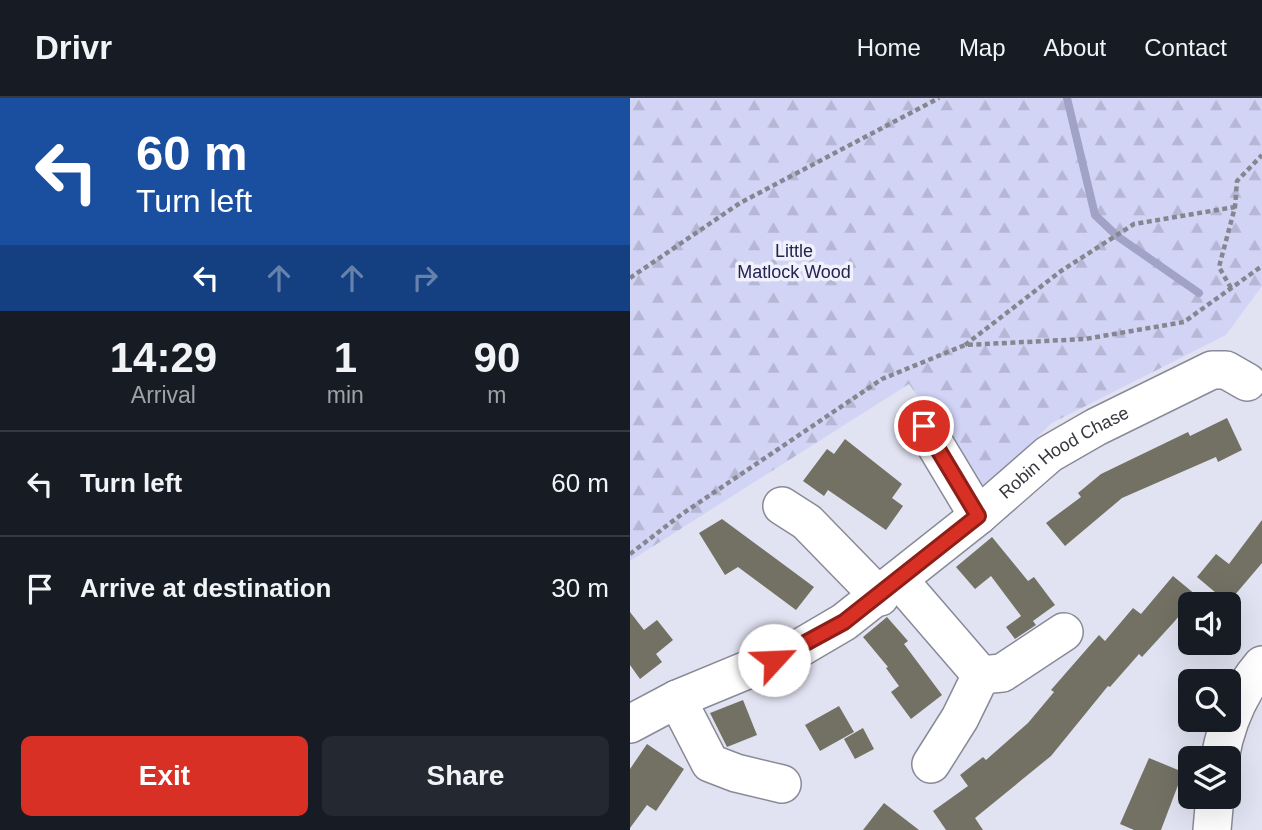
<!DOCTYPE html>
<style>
body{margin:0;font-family:Helvetica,sans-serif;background:#242831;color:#f1f3f6;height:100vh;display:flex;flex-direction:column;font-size:26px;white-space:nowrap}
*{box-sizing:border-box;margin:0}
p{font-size:23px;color:#9ea1a6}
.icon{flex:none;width:38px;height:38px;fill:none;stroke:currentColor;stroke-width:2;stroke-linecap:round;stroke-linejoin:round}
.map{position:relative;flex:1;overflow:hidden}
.side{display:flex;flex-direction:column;background:#171b24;width:630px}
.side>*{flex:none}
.top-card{background:#1a4fa0;color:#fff;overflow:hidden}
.buttons{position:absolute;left:548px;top:494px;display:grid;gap:14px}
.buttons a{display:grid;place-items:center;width:63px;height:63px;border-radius:10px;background:#171b24;box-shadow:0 7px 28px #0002;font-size:35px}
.pin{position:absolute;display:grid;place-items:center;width:60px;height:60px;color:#fff;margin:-30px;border:4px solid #fff;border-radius:50%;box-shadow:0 2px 7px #0007}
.me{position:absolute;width:77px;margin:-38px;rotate:65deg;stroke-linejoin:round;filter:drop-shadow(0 0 5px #0008)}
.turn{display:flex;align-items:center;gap:24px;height:147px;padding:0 21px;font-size:32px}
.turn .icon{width:91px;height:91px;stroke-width:2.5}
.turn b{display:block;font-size:49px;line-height:60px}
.lanes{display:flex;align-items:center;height:66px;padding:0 21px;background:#0003;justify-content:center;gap:35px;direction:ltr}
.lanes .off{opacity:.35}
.eta{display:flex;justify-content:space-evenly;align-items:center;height:119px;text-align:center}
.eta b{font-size:42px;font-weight:700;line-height:49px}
.button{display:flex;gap:14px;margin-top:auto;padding:14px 21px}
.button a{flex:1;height:80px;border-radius:10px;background:#d93025;color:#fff;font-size:28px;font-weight:700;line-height:80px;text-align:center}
.button a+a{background:#242831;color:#f1f3f6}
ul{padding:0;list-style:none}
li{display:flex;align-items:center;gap:21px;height:105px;padding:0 21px;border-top:2px solid #363941}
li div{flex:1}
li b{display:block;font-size:26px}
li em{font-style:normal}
header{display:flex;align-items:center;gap:42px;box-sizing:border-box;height:98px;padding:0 35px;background:#171b24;border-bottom:2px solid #363941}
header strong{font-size:33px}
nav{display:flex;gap:38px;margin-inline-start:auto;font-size:24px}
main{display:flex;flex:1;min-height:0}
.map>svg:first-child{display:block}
.forest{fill:url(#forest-firs)}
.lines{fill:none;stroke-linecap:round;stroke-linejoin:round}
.stream{stroke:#a1a3c6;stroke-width:8}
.building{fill:#737163}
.minor-casing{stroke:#898a98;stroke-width:40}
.path{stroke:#858690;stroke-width:4.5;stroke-dasharray:5 3.5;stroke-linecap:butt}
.minor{stroke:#fff;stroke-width:37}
.route-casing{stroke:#8d1f18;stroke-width:18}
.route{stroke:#d93025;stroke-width:12}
.labels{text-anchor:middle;stroke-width:7;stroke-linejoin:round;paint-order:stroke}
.park-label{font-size:18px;fill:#252350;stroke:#f0f1fd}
.street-label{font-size:18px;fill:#38393f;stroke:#f0f1fd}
</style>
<header>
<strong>Drivr</strong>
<nav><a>Home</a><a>Map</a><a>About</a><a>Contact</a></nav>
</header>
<main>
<section class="side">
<div class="top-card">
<div class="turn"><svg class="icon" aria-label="left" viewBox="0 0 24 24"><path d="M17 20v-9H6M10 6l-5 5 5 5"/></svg><div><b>60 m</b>Turn left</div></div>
<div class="lanes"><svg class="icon" aria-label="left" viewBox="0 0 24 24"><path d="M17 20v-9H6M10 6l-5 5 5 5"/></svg><svg class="icon off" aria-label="ahead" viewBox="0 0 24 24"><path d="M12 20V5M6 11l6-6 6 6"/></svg><svg class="icon off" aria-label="ahead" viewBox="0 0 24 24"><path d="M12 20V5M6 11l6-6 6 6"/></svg><svg class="icon off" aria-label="right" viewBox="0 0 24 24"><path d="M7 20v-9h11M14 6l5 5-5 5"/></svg></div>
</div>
<div class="eta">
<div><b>14:29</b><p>Arrival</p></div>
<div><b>1</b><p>min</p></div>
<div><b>90</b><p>m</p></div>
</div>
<ul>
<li><svg class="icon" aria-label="left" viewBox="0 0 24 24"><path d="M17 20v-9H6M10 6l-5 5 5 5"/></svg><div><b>Turn left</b></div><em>60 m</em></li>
<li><svg class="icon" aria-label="arrive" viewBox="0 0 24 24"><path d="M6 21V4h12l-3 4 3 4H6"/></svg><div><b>Arrive at destination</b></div><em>30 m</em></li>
</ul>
<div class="button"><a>Exit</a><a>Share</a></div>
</section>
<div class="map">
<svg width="632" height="732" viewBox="0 0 632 732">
<defs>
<pattern id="forest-firs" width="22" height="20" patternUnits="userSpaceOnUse" patternTransform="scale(1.75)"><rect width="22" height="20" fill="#d2d4f6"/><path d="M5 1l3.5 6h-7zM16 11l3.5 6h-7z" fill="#b5b7d4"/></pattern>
</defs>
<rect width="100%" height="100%" fill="#e2e3f2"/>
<path class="forest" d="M0 0H632V188L596 237 422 325 353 391 279 286 0 463Z"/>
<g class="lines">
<path class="stream" d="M437 0 465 117 487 138 569 195"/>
</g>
<g class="building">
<path d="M597 320 612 352 588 364 586 359 492 400 435 448 416 425 451 399 448 395 471 376 558 334 560 338Z"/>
<path d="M215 341 272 386 262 400 273 408 256 432 198 392 194 398 173 383 197 351 204 356Z"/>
<path d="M92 421 184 489 166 512 108 469 95 477 69 435Z"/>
<path d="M632 422V465L598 505 567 479 586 456 599 466Z"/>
<path d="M362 439 398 483 404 479 425 507 403 523 406 527 385 541 376 529 391 518 361 478 345 491 326 469Z"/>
<path d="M543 478 566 497 544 524 512 559 509 556 480 589 478 588 421 658 345 720 353 732H316L303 713 338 688 330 677 353 659 356 662 398 625 424 594 421 592 469 537 475 543 503 510 511 516Z"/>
<path d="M0 514 14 532 27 522 43 542 26 556 32 564 10 581 0 567Z"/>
<path d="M257 519 278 543 274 546 312 597 281 621 261 594 269 588 256 570 258 569 233 539Z"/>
<path d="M113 602 127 637 97 649 80 615Z"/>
<path d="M209 608 224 634 190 653 175 627Z"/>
<path d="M233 630 244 651 225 661 214 641Z"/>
<path d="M17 646 54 671 26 713 17 707 0 730V671Z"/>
<path d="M519 660 553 674 531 732H504L490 726Z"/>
<path d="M254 705 289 732H233Z"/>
</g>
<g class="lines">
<g class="minor-casing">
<g id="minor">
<path d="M294 328 348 418"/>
<path d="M152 408 177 424 250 499"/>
<path d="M269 482 351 577 330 620 301 666"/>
<path d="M351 577 372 575 434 534"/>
<path d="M47 601 80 665 106 675 152 686"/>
<path id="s1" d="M0 626 47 601 168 551 214 524 348 418 419 356 466 329 582 272H596L617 284"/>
<path d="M590 660C596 626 609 594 632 567"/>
<path d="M582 732 585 698"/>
</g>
</g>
<g class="path">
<path d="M0 180 110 105 309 0"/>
<path d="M601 190 589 169 605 109 607 83 632 57"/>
<path d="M335 247 431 173 504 126 605 109"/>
<path d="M0 456 52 416 252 281 335 247 455 241 554 224 632 168"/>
</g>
<use href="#minor" class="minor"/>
</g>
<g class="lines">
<g class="route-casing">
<path id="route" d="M144 562 214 524 348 418 294 328"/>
</g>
<use href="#route" class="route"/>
</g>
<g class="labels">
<g class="park-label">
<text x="164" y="159">Little<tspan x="164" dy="21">Matlock Wood</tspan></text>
</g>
<g class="street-label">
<text dy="6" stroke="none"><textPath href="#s1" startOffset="516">Robin Hood Chase</textPath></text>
</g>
</g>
</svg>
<div class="buttons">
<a><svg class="icon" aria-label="sound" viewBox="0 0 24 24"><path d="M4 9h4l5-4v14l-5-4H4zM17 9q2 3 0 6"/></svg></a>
<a><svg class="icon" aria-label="search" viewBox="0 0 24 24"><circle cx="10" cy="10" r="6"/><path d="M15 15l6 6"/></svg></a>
<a><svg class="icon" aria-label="layers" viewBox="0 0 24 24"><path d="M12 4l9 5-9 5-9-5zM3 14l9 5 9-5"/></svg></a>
</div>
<div class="pin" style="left:294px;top:328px;background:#d93025"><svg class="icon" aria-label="arrive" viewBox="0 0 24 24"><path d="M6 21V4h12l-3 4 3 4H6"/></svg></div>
<svg class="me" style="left:144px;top:562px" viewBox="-20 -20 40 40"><circle r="19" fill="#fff"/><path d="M0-13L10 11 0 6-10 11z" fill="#d93025"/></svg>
</div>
</main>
